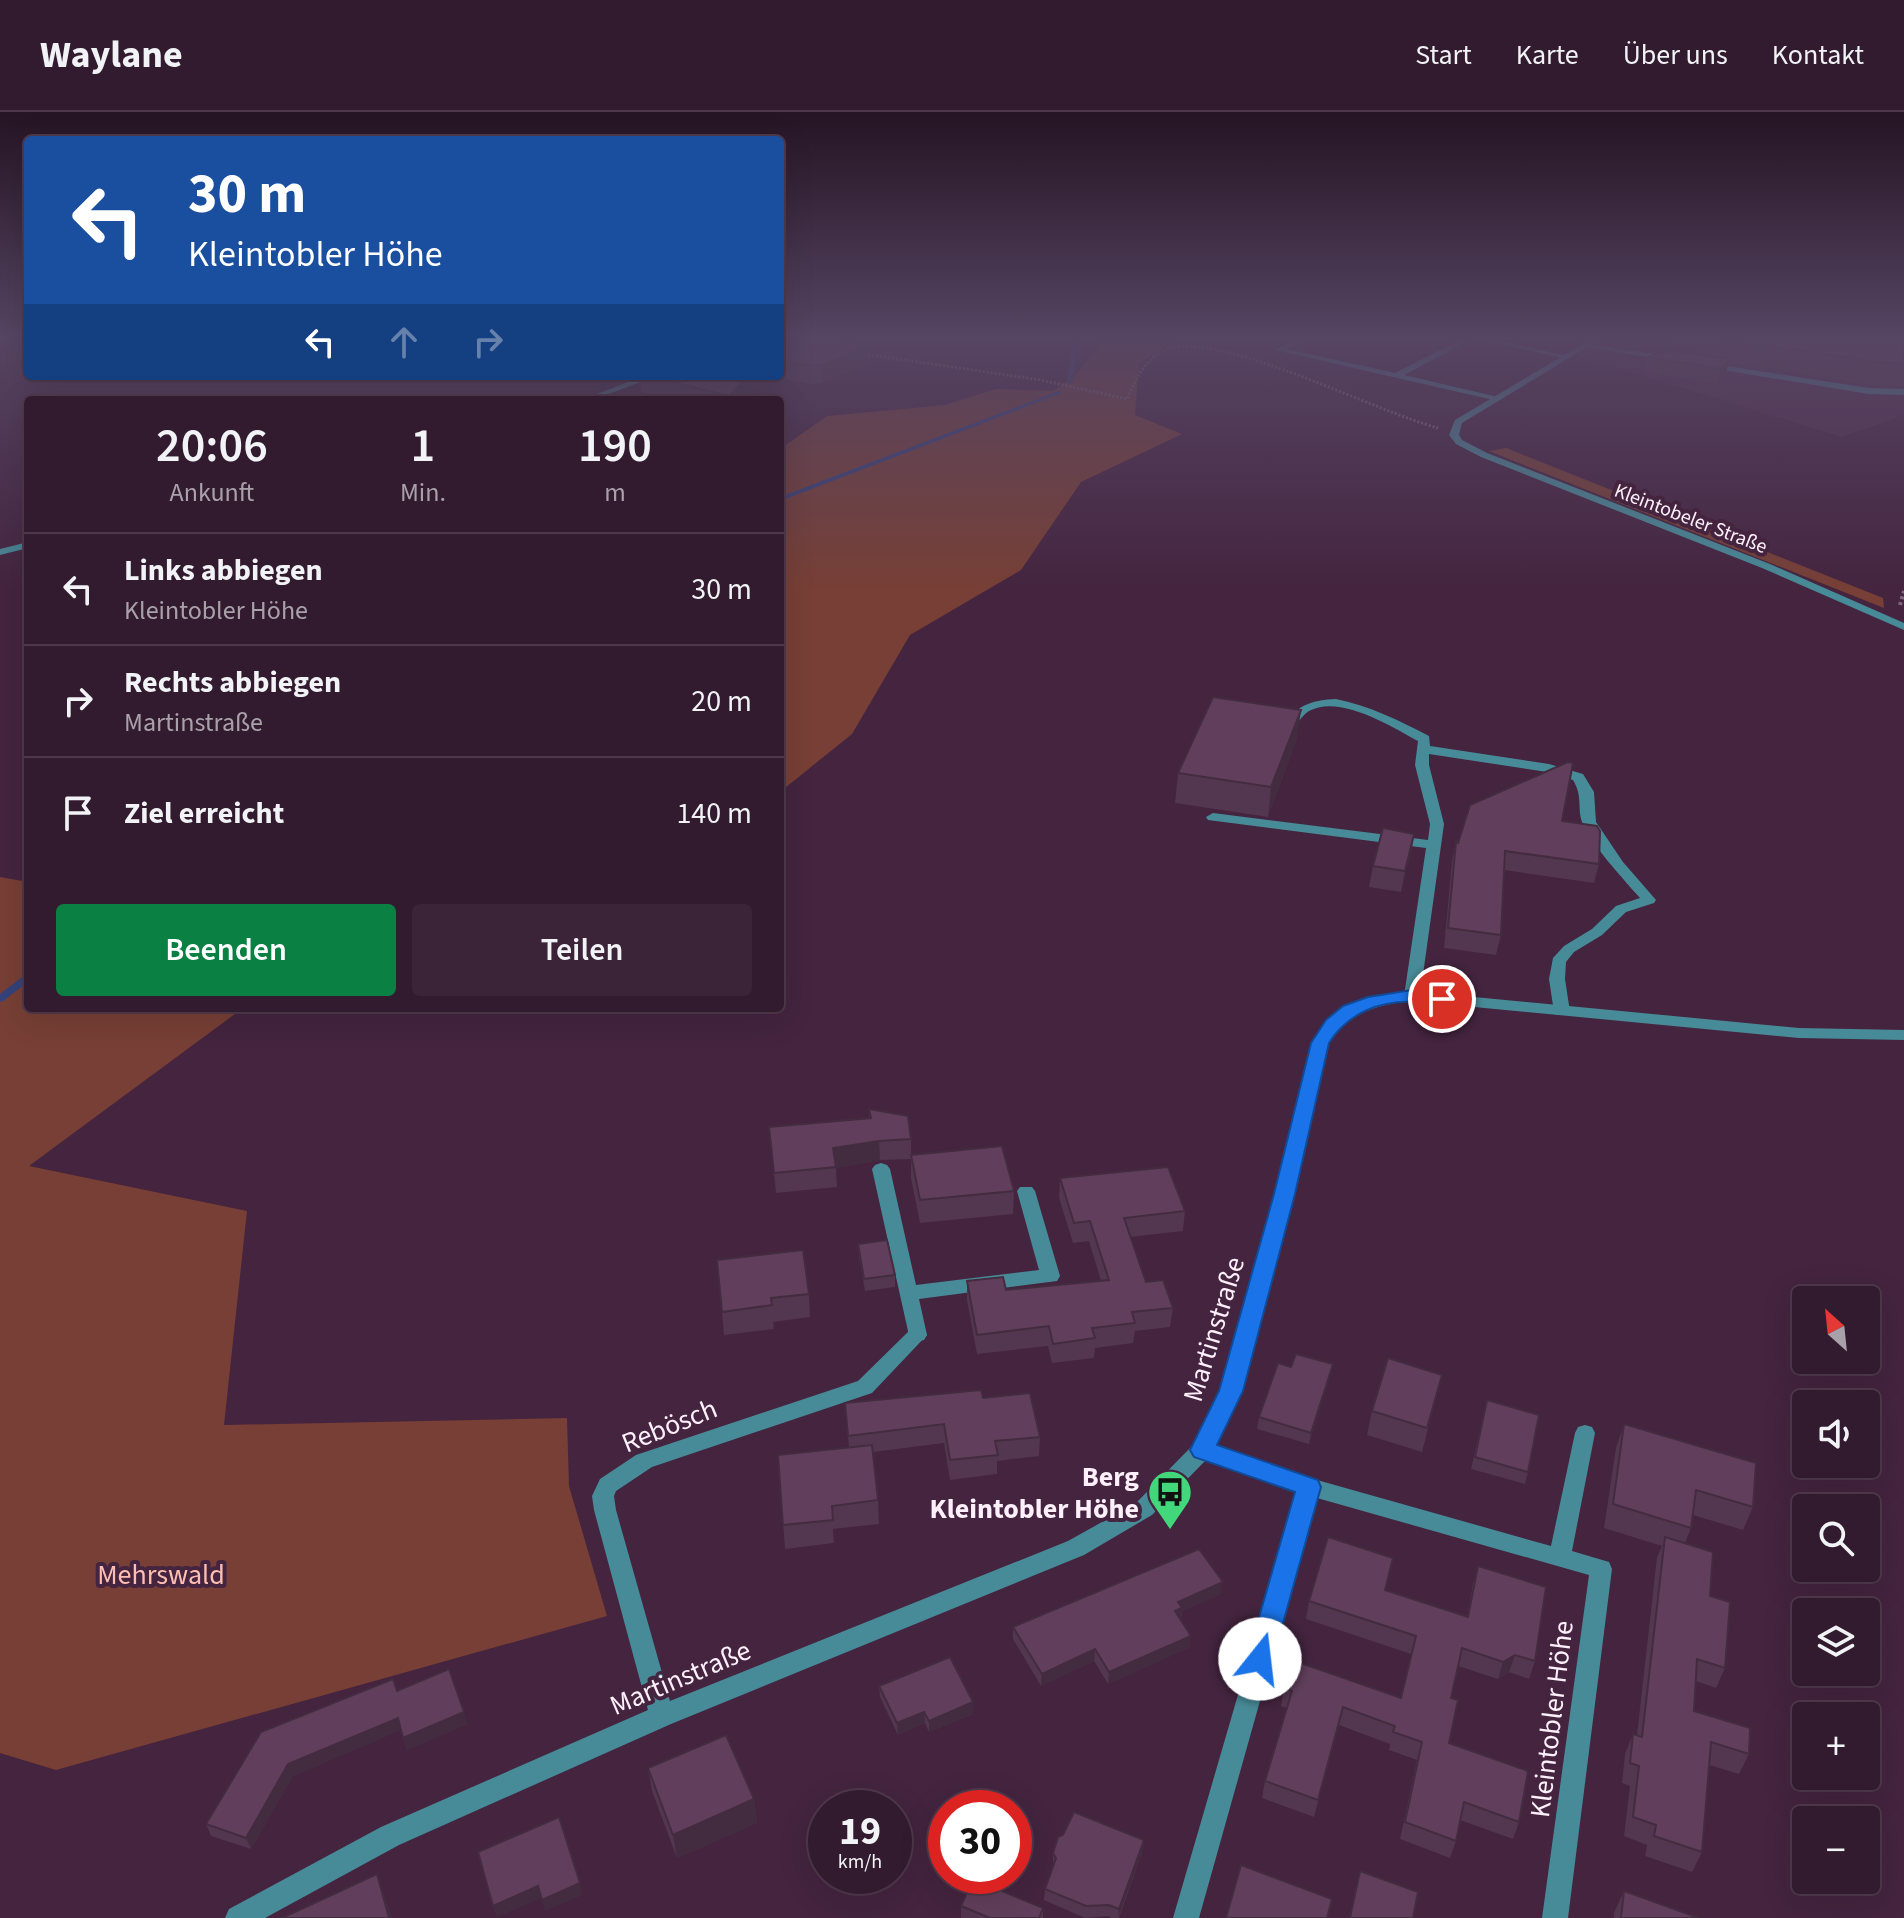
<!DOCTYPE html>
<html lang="de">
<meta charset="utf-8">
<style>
body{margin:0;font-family:"Source Sans 3",sans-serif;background:#3b2437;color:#f1f3f6;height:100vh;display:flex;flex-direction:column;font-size:30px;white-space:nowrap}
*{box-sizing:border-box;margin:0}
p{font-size:26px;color:#a9a1aa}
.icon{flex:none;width:44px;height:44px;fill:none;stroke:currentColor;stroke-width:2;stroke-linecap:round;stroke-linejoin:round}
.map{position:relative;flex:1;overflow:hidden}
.side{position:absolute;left:24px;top:284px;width:760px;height:616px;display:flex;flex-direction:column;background:#331b2f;border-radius:8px;box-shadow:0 8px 32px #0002,0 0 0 2px #4e394b}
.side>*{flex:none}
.banner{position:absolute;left:24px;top:24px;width:760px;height:244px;border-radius:8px;box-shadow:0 8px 32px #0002,0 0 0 2px #4e394b;background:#1a4fa0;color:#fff;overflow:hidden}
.needle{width:52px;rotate:333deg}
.buttons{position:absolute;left:1792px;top:1174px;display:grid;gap:16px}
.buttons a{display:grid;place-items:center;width:88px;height:88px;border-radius:8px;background:#331b2f;box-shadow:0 8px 32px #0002,0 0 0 2px #4e394b;font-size:40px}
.speed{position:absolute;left:808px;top:1678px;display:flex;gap:16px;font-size:40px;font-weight:700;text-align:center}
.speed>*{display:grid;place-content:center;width:104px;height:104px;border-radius:50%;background:#331b2f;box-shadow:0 8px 32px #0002,0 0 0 2px #4e394b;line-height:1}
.speed small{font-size:20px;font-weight:400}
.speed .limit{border:12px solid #d22;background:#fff;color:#111}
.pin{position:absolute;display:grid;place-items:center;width:68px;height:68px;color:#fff;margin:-34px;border:4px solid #fff;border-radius:50%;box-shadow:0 2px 8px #0007}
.me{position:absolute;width:88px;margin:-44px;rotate:16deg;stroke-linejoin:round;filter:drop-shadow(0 0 6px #0008)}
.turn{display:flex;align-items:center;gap:28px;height:168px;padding:0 32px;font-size:36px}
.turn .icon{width:104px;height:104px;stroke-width:2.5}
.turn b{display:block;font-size:56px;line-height:68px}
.lanes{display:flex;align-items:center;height:76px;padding:0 32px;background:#0003;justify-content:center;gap:40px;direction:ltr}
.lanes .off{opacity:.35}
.eta{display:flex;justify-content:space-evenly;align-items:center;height:136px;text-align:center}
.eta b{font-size:48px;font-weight:600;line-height:56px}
.cta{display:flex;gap:16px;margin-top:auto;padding:16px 32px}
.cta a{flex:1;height:92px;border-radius:8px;background:#0b8043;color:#fff;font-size:32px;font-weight:600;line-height:92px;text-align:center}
.cta a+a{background:#3b2437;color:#f1f3f6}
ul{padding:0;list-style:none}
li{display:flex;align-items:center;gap:24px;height:112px;padding:0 32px;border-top:2px solid #4e394b}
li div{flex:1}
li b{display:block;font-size:30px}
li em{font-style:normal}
header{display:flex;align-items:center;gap:48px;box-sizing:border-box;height:112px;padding:0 40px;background:#331b2f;border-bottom:2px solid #4e394b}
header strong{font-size:38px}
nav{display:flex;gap:44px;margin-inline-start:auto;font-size:28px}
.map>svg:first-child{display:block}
.built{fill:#502b4b}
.green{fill:#773f35}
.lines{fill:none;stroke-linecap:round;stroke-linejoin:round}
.stream{fill:#35427b;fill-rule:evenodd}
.path-far1{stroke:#80677c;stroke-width:3;stroke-dasharray:2 2;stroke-linecap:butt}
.path{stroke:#80677c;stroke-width:4;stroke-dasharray:3 3;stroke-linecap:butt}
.service{fill:#488b98;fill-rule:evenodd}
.minor{fill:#488b98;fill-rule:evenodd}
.wall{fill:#53364f}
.shaded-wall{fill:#442c40}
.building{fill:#613f5c;stroke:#442c40;stroke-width:2}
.route{fill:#1a73e8;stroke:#114b97;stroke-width:2}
.labels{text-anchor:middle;stroke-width:8;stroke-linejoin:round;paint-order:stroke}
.far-street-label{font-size:20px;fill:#fdf0fa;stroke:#44243f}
.near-street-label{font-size:28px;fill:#fdf0fa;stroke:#44243f}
.near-poi-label{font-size:28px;font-weight:bold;fill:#fdf0fa;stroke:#44243f;text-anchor:end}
.near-park-label{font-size:28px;fill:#febeb1;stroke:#44243f}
</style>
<header>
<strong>Waylane</strong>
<nav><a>Start</a><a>Karte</a><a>Über uns</a><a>Kontakt</a></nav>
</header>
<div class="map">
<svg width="1904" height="1806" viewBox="0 0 1904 1806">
<rect width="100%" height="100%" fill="#44243f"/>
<path class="built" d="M1598 226H1904V303L1842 325 1572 242Z"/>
<g class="green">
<path d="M1097 226H1180L1139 251 1135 303 1182 322 1081 370 1021 458 910 523 852 622 780 680V337L827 304 945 293 996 277 1053 279 1074 265 1104 228Z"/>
<path d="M1506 336 1883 486 1884 496 1489 339Z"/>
<path d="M0 765 28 770V896H243L29 1054 247 1099 224 1313 567 1306 569 1374 607 1504 56 1658 0 1641Z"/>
</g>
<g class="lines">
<g class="stream">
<path d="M1074 226H1078L1073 270 1070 272 1067 270Z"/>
<path d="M1058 279 1061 281 1060 282 780 389V385Z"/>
<path d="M28 862V870L3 889 0 890V882L25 863Z"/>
</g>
<path class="path-far1" d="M864 242 1041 268 1127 287C1137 265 1148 240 1175 235 1231 225 1375 299 1438 316"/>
<path class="path" d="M1900 493 1904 479"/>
<g class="service">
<path d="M1300 226H1310L1287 237 1395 261 1464 226H1474L1404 263 1502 286 1498 289 1275 238Z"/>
<path d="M1474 226H1488L1572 245 1568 247Z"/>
<path d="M1584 231 1672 245 1676 247 1672 249 1587 235Z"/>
<path d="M1707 251 1869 276 1904 277V283L1869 282 1704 255V251Z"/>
<path d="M1336 587C1370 594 1398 608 1429 624L1430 634 1549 652 1583 662 1594 680 1596 710 1623 750 1656 788 1654 791 1626 800 1602 823 1574 840 1566 850 1565 867 1570 900 1568 903H1556L1554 900 1549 867 1553 846 1564 834 1592 817 1616 794 1640 786C1625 769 1589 730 1582 710 1577 694 1583 685 1573 668L1547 660 1429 642V653L1444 712 1420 884 1412 889 1404 884 1426 736 1208 708 1206 705 1213 701 1428 728 1430 712 1415 653 1418 629C1391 614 1339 582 1309 599 1304 602 1300 608 1295 613H1287L1285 610C1300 592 1313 588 1336 587Z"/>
<path d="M881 1051 887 1053 890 1057 916 1173 1039 1158 1017 1079 1020 1075H1032L1035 1079 1060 1164 1057 1169 919 1187 927 1223 924 1228 917 1230 910 1228 872 1057 875 1053Z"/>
</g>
<g class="minor">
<path d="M1593 226H1602L1462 311 1459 323 1462 328 1487 341 1770 452 1904 511V518L1762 456 1481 345 1456 332 1449 323 1455 308Z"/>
<path d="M644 264H656L593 288H581Z"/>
<path d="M28 430V436L0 443V437Z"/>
<path d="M1412 879 1799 916 1904 918V928L1799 926 1412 889C1376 892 1350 901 1328 931L1294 1082 1241 1279 1215 1334 1310 1366 1551 1434 1575 1321 1578 1315 1585 1313 1592 1315 1595 1321 1572 1439 1609 1450 1612 1457 1568 1806H1542L1589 1463 1317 1386 1199 1806H1173L1297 1380 1206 1348 1152 1403 1084 1443 671 1612 399 1733 265 1806H225L229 1797 381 1715 648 1598 594 1398 592 1384 600 1367 636 1343 858 1269 910 1218 917 1216 924 1218 927 1223 872 1281 652 1355 616 1379 614 1384 616 1398 670 1589 1068 1429 1136 1391 1194 1332 1221 1279 1276 1082 1312 931 1333 905 1353 891 1383 883Z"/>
</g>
</g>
<g class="wall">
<path d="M780 226H864L852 231 867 234 868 252 822 271 809 272 778 265 760 271 744 288H673L641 280 639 264H780Z"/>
<path d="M1651 226H1904V275L1871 273 1729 250 1726 261 1717 271 1644 260 1647 245 1692 241 1693 235 1651 228Z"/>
<path d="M1297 626 1268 705 1175 691 1178 661Z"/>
<path d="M1562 709 1599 752 1594 771 1504 758 1501 823 1496 843 1444 836 1452 749 1456 730Z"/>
<path d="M1414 722 1401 780 1369 775 1373 754Z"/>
<path d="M869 997 911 1027V1043L1014 1079 1013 1102 920 1111 911 1066V1047L880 1048 836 1056 837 1075 776 1081 769 1015 869 1006Z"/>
<path d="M1060 1066 1185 1099 1183 1119 1130 1125 1146 1170 1173 1196 1170 1215 1135 1219 1133 1231 1095 1236 1094 1246 1052 1251 1048 1234 977 1242 967 1188V1169L1006 1178 1101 1169 1089 1129 1073 1131 1059 1086Z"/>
<path d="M858 1132 895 1163V1175L865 1179 859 1143Z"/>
<path d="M717 1148 809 1182 810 1205 773 1210 774 1217 724 1223Z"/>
<path d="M1333 1252 1330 1264 1309 1332 1257 1317 1259 1305Z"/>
<path d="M1442 1263 1422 1340 1367 1323 1372 1299Z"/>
<path d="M983 1286 1040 1325 1039 1344 997 1349V1362L950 1368 944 1331 873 1340 878 1388 879 1412 833 1417 834 1431 785 1437 778 1343 849 1336 845 1291Z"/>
<path d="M1484 1300 1528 1360 1525 1372 1471 1357Z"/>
<path d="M1624 1312 1753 1395 1743 1418 1693 1403 1691 1416 1685 1431 1710 1484 1725 1556 1716 1576 1696 1569 1694 1599 1749 1642 1739 1662 1709 1653 1702 1740 1692 1760 1645 1744 1647 1733 1624 1724 1630 1674 1622 1671 1625 1642 1633 1622 1637 1623 1657 1445 1662 1434 1604 1416 1616 1336Z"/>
<path d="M1478 1454 1535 1549 1529 1567 1509 1560 1498 1567 1458 1554 1451 1586 1449 1631 1519 1710 1513 1727 1460 1708 1456 1729 1450 1746 1400 1727 1417 1648 1389 1638 1390 1632 1339 1613 1314 1705 1262 1686 1265 1669 1287 1596 1281 1594 1284 1576 1401 1586 1411 1542 1306 1507 1309 1489 1385 1478 1467 1505 1473 1472Z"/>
<path d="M1221 1482 1182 1499 1181 1507 1190 1535 1108 1572 1094 1549 1041 1574 1013 1527V1515Z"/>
<path d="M879 1574 973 1602 929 1620 925 1611 898 1623 880 1585Z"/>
<path d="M397 1579 467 1612 407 1638 401 1618 293 1664 251 1737 211 1724 206 1712Z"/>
<path d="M648 1656 754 1687 757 1711 677 1746 652 1679Z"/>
<path d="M1144 1728 1142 1740 1119 1806H1112L1108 1804 1085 1806 1044 1788 1045 1777 1053 1754V1741Z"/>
<path d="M1624 1779 1699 1806H1614V1801Z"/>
<path d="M961 1794 1043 1796V1806H961Z"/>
</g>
<g class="shaded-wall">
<path d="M845 226H864L845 234Z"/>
<path d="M867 234 868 252 822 271V253Z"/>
<path d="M1730 247 1726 261 1717 271 1721 257Z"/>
<path d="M748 264 778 265 760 271 744 288H730L729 284Z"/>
<path d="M1301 598 1297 626 1268 705 1271 675Z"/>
<path d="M1414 722 1411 742 1401 780 1405 759Z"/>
<path d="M879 1029 880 1048 836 1056 833 1036Z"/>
<path d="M1333 1252 1330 1264 1309 1332 1311 1321Z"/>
<path d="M1223 1470 1221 1482 1182 1499 1181 1508 1174 1511 1178 1490Z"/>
<path d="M1191 1524 1190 1535 1108 1572 1109 1560Z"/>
<path d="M1095 1537 1094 1549 1041 1574 1042 1562Z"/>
<path d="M1515 1543 1509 1560 1498 1567 1503 1550Z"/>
<path d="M973 1590V1602L929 1620V1609Z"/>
<path d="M464 1600 467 1612 407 1638 403 1626Z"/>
<path d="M924 1600 925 1611 898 1623 897 1611Z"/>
<path d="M398 1606 402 1618 293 1664 251 1737 246 1726 288 1652Z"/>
<path d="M754 1687 757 1711 677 1746 673 1723Z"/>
<path d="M1144 1728 1142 1740 1118 1806 1119 1797Z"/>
<path d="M377 1762 387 1790 392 1806H389Z"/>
<path d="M580 1771 583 1783 545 1799 542 1788Z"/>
<path d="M538 1774 542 1786 497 1805 493 1794Z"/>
</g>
<g class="building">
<path d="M780 226H824L867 234 822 253 808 254 780 248Z"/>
<path d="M1716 226H1904V252L1878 250Z"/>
<path d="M1671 238 1730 247 1721 257 1647 245Z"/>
<path d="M648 264H748L729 284Z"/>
<path d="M1213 585 1301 598 1271 675 1178 661Z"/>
<path d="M1568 650 1573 651 1562 709 1597 714 1600 719 1599 752 1505 739 1501 823 1448 816 1456 730 1458 731 1470 693Z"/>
<path d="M1383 716 1414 722 1405 759 1373 754Z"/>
<path d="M869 997 908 1004 911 1027 879 1029 833 1036 836 1055 774 1061 769 1015 871 1006Z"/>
<path d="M1002 1034 1014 1079 920 1088 911 1043Z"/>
<path d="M1168 1055 1185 1099 1124 1106 1146 1170 1163 1168 1173 1196 1132 1200 1135 1211 1092 1216 1095 1226 1053 1232 1049 1214 977 1223 967 1169 1003 1165 1006 1178 1109 1168 1090 1109 1074 1111 1060 1066Z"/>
<path d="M887 1128 895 1163 864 1167 858 1132Z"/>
<path d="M803 1138 809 1182 771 1186 772 1193 722 1200 717 1148Z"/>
<path d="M1296 1242 1333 1252 1311 1321 1259 1305 1278 1251 1291 1255Z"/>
<path d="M1388 1246 1442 1263 1427 1316 1372 1299Z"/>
<path d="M981 1278 983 1286 1030 1281 1040 1325 995 1329 998 1343 950 1348 944 1312 848 1324 845 1291Z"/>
<path d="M1487 1288 1539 1303 1528 1360 1475 1345Z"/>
<path d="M1624 1312 1756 1351 1753 1395 1696 1378 1691 1416 1613 1392Z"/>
<path d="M872 1333 878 1388 832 1394 833 1408 783 1413 778 1343Z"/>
<path d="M1328 1425 1393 1446 1385 1478 1468 1505 1478 1454 1546 1475 1535 1549 1515 1543 1503 1550 1462 1536 1451 1586 1458 1588 1449 1631 1528 1659 1519 1710 1464 1690 1456 1729 1405 1710 1422 1630 1393 1620 1395 1614 1343 1595 1318 1688 1265 1669 1292 1579 1284 1576 1292 1548 1401 1586 1416 1524 1309 1489Z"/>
<path d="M1665 1425 1713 1440 1710 1484 1730 1490 1725 1556 1697 1547 1694 1599 1750 1616 1749 1642 1711 1630 1702 1740 1654 1724 1656 1713 1633 1705 1639 1654 1630 1651 1633 1622 1642 1625Z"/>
<path d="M1199 1437 1223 1470 1178 1490 1182 1496 1175 1499 1191 1524 1109 1560 1095 1537 1042 1562 1013 1515Z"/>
<path d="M950 1545 973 1590 929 1609 924 1600 897 1611 879 1574Z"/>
<path d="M449 1557 464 1600 403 1626 398 1606 288 1652 246 1726 206 1712 261 1620 393 1567 397 1579Z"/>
<path d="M726 1623 754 1687 673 1723 648 1656Z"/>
<path d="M1074 1700 1144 1728 1119 1797 1109 1793 1086 1794 1045 1777 1056 1746 1053 1741 1058 1725 1063 1723Z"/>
<path d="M559 1705 580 1771 542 1788 538 1774 493 1794 478 1740Z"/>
<path d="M1241 1753 1332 1787 1327 1806H1226Z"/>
<path d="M1360 1759 1418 1780 1413 1806H1350Z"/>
<path d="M377 1762 389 1806H282L284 1805Z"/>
<path d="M973 1767 1043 1796 1039 1806H990L961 1794Z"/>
<path d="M1624 1779 1699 1806H1621Z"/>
</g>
<linearGradient id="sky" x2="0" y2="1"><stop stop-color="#251423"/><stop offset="0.47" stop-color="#564563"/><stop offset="1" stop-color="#564563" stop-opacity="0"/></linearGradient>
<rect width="1904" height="479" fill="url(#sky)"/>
<path class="route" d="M1412 878 1442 882 1451 887C1442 896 1428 890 1416 890 1380 888 1348 901 1329 931L1295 1082 1243 1279 1217 1333 1318 1368 1321 1375 1273 1547 1270 1556 1260 1559 1250 1556 1247 1547 1295 1380 1194 1345 1190 1338 1219 1279 1274 1082 1311 931 1326 908 1343 894 1368 885Z"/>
<defs>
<g id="bus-pin" transform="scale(2.3)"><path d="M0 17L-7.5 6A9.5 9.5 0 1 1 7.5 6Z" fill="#42d77b" stroke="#44243f"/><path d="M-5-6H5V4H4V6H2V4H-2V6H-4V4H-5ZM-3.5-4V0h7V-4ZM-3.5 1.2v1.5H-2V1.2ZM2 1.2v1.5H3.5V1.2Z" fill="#111"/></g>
</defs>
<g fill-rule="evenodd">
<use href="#bus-pin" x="1170" y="1380"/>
</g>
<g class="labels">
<g class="far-street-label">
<text transform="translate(1691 406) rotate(21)" y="7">Kleintobeler Straße</text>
</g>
<g class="near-street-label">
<text transform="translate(1213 1217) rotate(-73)" y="10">Martinstraße</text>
<text transform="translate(669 1313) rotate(-22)" y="10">Rebösch</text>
<text transform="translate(680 1565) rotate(-23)" y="10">Martinstraße</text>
<text transform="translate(1551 1607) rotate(-83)" y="10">Kleintobler Höhe</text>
</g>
<g class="near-poi-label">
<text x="1139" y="1374">Berg<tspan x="1139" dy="32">Kleintobler Höhe</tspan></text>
</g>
<g class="near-park-label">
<text x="161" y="1472">Mehrswald</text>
</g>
</g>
</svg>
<div class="buttons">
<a><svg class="needle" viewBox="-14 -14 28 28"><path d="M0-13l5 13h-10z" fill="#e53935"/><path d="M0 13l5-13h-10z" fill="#a9a1aa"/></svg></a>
<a><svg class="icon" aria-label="sound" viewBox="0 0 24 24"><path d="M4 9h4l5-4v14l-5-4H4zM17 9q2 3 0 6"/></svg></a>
<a><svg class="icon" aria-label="search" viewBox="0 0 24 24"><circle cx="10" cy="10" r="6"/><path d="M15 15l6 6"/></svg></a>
<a><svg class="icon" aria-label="layers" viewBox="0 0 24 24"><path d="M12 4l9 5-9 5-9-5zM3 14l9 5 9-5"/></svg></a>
<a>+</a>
<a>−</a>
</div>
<div class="speed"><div>19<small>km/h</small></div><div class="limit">30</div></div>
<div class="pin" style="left:1442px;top:887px;background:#d93025"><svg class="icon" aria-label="arrive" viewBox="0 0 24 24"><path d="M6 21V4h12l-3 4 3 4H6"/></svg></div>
<svg class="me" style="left:1260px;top:1547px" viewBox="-20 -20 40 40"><circle r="19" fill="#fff"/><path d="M0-13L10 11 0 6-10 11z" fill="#1a73e8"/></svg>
<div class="banner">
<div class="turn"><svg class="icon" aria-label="left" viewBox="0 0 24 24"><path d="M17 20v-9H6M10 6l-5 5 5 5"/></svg><div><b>30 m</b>Kleintobler Höhe</div></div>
<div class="lanes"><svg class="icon" aria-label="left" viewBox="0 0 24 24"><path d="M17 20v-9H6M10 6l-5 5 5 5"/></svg><svg class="icon off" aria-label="ahead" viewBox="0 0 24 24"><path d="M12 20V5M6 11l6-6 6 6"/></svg><svg class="icon off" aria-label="right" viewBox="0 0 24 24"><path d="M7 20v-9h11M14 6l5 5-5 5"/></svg></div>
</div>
<section class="side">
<div class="eta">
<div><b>20:06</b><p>Ankunft</p></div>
<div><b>1</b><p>Min.</p></div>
<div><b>190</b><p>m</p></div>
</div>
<ul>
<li><svg class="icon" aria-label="left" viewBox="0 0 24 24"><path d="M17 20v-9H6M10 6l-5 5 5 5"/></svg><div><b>Links abbiegen</b><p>Kleintobler Höhe</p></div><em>30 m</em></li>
<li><svg class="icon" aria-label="right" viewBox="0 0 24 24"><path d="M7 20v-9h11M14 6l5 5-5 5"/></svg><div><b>Rechts abbiegen</b><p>Martinstraße</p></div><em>20 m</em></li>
<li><svg class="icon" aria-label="arrive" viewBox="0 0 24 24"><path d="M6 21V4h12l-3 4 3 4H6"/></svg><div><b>Ziel erreicht</b></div><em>140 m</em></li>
</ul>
<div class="cta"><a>Beenden</a><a>Teilen</a></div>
</section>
</div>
